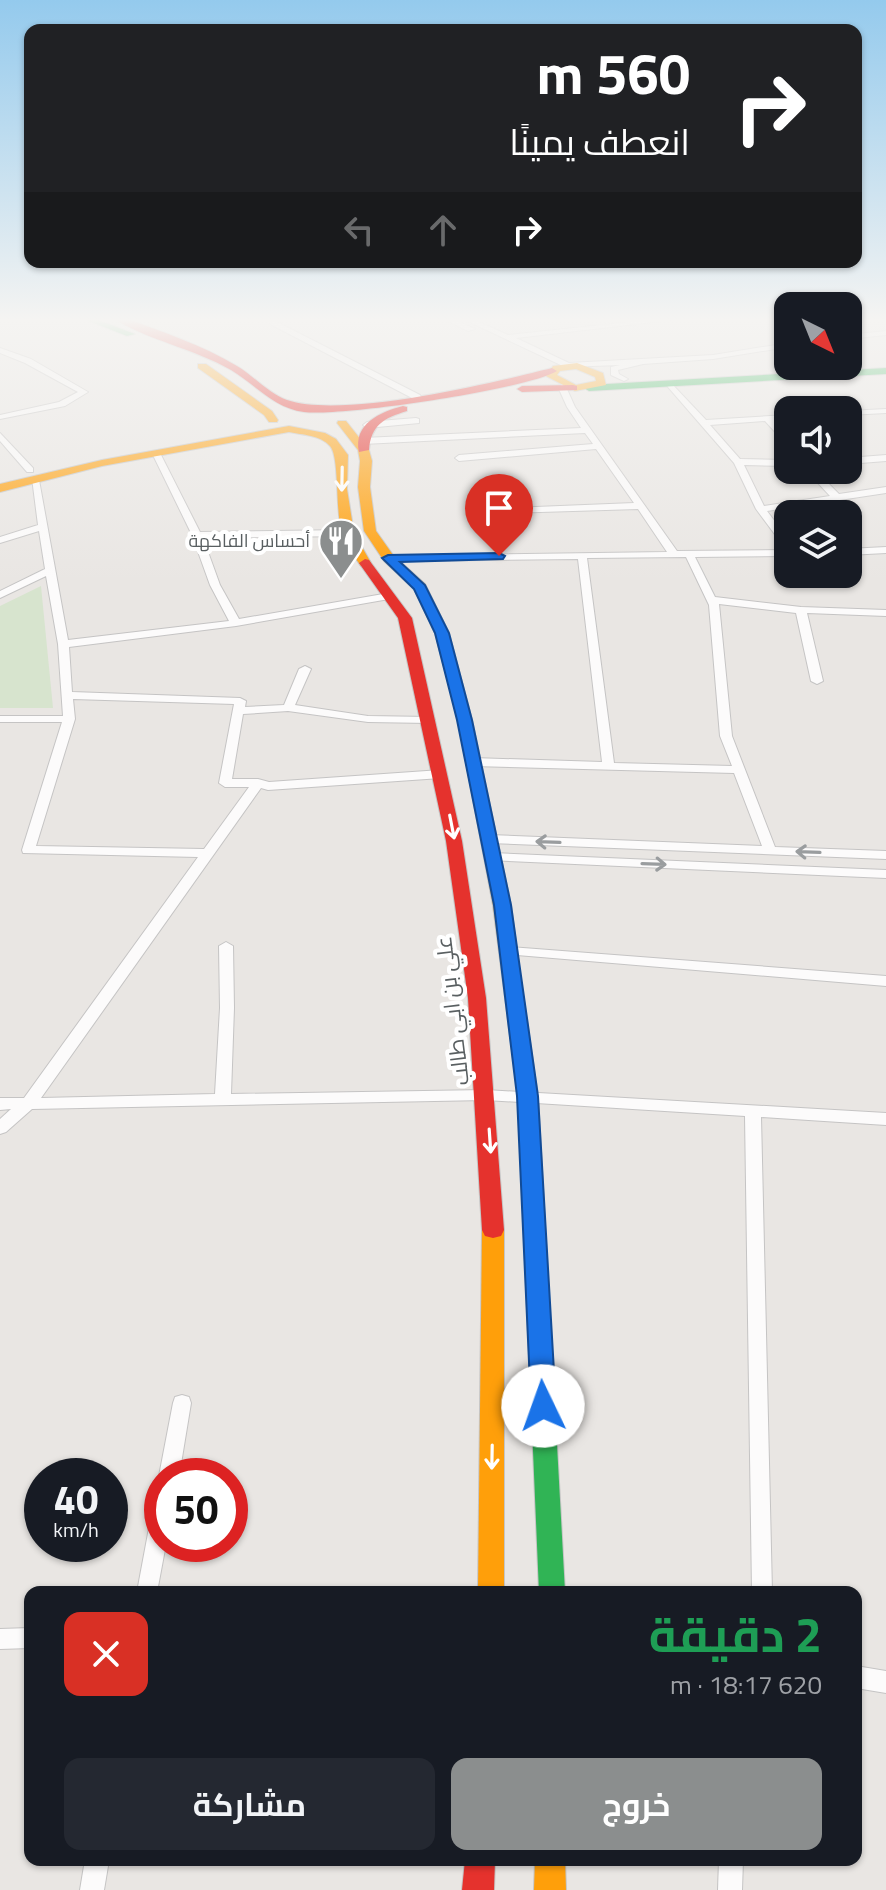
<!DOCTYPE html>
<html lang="ar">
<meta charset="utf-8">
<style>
body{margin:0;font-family:"Titillium Web",Cairo,sans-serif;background:#242831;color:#f1f3f6;direction:rtl;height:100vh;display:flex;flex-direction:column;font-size:30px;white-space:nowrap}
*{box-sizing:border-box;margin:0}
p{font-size:26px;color:#9ea1a6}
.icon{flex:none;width:44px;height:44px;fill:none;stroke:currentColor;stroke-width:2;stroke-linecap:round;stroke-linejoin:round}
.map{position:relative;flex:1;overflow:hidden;direction:ltr}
.panel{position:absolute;left:24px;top:1586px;width:838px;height:280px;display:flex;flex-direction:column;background:#171b24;border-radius:16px;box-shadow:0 2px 6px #0004;direction:rtl}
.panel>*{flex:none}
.guide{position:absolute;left:24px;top:24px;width:838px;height:244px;border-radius:16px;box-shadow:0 2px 6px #0004;direction:rtl;background:#202124;color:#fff;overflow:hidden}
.needle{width:52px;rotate:137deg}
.buttons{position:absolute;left:774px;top:292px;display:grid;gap:16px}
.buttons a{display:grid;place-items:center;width:88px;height:88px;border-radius:16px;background:#171b24;box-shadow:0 2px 6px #0004;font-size:40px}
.speed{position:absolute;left:24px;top:1458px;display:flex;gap:16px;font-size:40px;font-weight:700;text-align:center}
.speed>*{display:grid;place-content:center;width:104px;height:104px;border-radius:50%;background:#171b24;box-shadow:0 2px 6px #0004;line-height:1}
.speed small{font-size:20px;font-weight:400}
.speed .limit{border:12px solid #d22;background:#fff;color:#111}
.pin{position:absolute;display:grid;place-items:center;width:68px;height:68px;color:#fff;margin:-82px -34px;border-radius:50% 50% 50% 0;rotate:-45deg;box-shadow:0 0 8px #0007}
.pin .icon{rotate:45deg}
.me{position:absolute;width:88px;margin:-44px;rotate:357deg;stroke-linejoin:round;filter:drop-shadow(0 0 6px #0008)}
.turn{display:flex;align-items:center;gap:28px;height:168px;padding:0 40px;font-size:36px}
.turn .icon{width:104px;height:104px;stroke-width:2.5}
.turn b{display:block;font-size:56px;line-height:68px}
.lanes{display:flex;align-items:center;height:76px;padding:0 40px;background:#0003;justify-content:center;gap:40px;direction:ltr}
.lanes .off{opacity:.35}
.round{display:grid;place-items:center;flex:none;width:84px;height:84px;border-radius:16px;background:#242831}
.headline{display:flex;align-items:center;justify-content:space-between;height:136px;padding:0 40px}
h1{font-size:48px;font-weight:700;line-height:60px;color:#1e9e55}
.primary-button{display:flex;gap:16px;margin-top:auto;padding:16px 40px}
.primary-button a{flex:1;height:92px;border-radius:16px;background:#8b8e8e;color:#fff;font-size:32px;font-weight:700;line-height:92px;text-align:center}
.primary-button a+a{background:#242831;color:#f1f3f6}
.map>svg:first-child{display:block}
.green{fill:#d7e4ce}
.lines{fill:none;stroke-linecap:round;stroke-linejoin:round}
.street-casing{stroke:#c5c4c4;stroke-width:2}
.fast-casing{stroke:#c5c5c5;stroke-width:2}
.slow-casing{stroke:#c5c5c5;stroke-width:2}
.jam-casing{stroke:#c5c5c5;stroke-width:2}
.street{fill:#fcfbfb;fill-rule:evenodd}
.fast{fill:#30b455;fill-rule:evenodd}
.slow{fill:#ff9f0a;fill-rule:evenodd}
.jam{fill:#e5322d;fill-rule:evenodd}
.oneway{stroke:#fff}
.oneway2{stroke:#9a9d9f}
.route{fill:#1a73e8;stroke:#114b97;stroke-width:2}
.labels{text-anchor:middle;stroke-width:8;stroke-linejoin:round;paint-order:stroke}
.far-poi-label{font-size:18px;fill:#595f61;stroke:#fff;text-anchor:end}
.street-label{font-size:22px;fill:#595f61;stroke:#fff}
</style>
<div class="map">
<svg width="886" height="1890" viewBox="0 0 886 1890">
<rect width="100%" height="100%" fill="#e9e6e3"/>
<path class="green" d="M41 586 53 708H0V606Z"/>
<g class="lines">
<g class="street-casing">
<g id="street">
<path d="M442 318H451L475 329 468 331Z"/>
<path d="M461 318H470L508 335 668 318H688L516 338 569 363 713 355 788 343V347L713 359 643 364 618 370 619 374 628 379 624 381 611 375V367L620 365 565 367Z"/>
<path d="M273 320 420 395 421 397 414 399 270 324V320Z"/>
<path d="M886 331V335L848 339V335Z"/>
<path d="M0 348 31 359 88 392 65 406 0 419V415L59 402 78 392 25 363 0 353Z"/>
<path d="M671 383 706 420 788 415V419L774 421 788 438V446L765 421 710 425 740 459 788 460V466L744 465 764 506 830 496 806 470H815L839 494 886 487V493L767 511 788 539V549L785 548 756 509 734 463 668 387 667 385Z"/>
<path d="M562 385 566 387 575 407 677 551 788 550V556L695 557 715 597 801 607 886 610V616L807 613 823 681 817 684 811 681 796 613 719 604 732 736 775 847 886 851V859L489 843 483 839 489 835 762 846 734 773 473 766 467 762 473 758 602 762 578 559 388 561 383 558 385 556 667 552 638 509 508 513 506 511 511 508 634 503 596 449 459 461 455 458 459 455 593 444 585 433 363 444 359 441 363 438 581 428 567 407 558 387ZM686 557 709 605 720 736 732 766 614 763 587 558Z"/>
<path d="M886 409V413L848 415V411Z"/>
<path d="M416 418 419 419V423L367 428 363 425 367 422Z"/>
<path d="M0 433 33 468V472H27L0 441Z"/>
<path d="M153 451 160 453 200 532 348 530 353 533 348 536 203 538 220 585 239 619 389 593 394 596 389 599 236 626 69 647 72 692 240 698 246 701 245 707 284 705 299 669 305 666 311 669 295 705 368 716 429 717 435 720 429 723 368 722 288 711 243 714 232 779H258L269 782 441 770 447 774 441 778 268 790 261 788 41 1098 215 1094 220 1008 219 946 226 942 233 946 234 1008 231 1094 486 1090 886 1113V1125L761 1117 772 1592H752L745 1116 486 1100 32 1109 6 1132 0 1134V1119L11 1109 0 1110V1098H24L198 857 23 853 22 850 62 722H0V716H63L58 644 46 576 0 598V591L45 569 39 531 0 543V537L38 525 32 478 39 480 68 640 229 621 210 585 192 535 152 453ZM73 699 234 704 219 783 225 787H249L204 849 36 846 75 719Z"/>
<path d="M886 455V461L848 464V458Z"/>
<path d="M886 547V553L848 555V549Z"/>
<path d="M493 853 886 870V878L488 860 486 857Z"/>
<path d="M510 947 886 976V986L505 954 503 951Z"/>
<path d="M182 1395 189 1397 191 1403 179 1476H162V1482L159 1476 173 1403 175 1397Z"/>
<path d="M162 1503V1544H166L157 1592H137L152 1512 155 1506Z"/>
<path d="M30 1628V1648L0 1649V1629Z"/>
<path d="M856 1666 886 1671V1693L856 1688Z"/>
<path d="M85 1860H109L104 1890H80Z"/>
<path d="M719 1860H743L742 1890H718Z"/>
</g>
</g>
<g class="fast-casing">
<g id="fast">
<path d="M81 318H93L135 334 127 336Z"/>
<path d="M886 368V374L589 391 584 388 589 385Z"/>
<path d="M510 961 519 967 538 1096 565 1592H539L518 1096 501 967Z"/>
</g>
</g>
<g class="slow-casing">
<g id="slow">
<path d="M577 363 603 373 606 385 575 391 546 376 553 366ZM576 369 595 377 596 381 576 385 557 375 560 371Z"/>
<path d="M198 364H206L272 411 278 420 277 422H269L264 415 198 368Z"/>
<path d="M338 421H346L369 450 372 461 370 487 376 531 393 555 425 584 449 633 472 720 511 905 519 967 516 971H504L501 967 493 905 458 720 435 633 414 589 384 561 364 531 358 487 360 461 358 450 337 423Z"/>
<path d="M289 426 325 433 336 439 348 455 347 489 354 533 371 563 369 566H361C354 556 345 544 342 533 335 512 340 457 330 446 320 435 303 435 289 432L102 466 0 492V484L102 460Z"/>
<path d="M493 1222 501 1224 504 1230V1592H478L482 1230 485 1224Z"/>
<path d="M535 1860H565L566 1890H534Z"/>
</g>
</g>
<g class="jam-casing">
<g id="jam">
<path d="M113 318H125C163 332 202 345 237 366 254 376 269 394 287 400 343 419 492 383 552 368L557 371C528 389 341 417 304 412 274 408 256 385 231 370 195 349 144 339 113 318Z"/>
<path d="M573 385 577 386V390L522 392 517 389 522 386Z"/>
<path d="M403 406 407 407V411C384 418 371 425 369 450L359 452C353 424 380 412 403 406Z"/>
<path d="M365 559 369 560 412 618 462 841 486 998 504 1230 501 1236 493 1238 485 1236 482 1230 468 998 446 841 398 618 359 563Z"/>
<path d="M465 1860H495L494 1890H462Z"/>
</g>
</g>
<use href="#street" class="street"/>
<use href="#fast" class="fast"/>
<use href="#slow" class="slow"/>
<use href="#jam" class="jam"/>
</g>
<defs><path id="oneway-shaft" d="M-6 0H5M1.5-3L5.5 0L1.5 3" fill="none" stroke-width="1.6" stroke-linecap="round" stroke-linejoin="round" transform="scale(2)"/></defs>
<g class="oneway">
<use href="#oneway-shaft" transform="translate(342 479) rotate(91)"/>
<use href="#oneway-shaft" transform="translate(452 827) rotate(79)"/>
<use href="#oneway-shaft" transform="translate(490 1141) rotate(86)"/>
<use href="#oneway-shaft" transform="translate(492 1457) rotate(91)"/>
</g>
<g class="oneway2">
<use href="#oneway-shaft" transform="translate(548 842) rotate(-178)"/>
<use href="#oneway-shaft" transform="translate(808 852) rotate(-178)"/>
<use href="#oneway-shaft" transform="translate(654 864) rotate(2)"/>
</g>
<linearGradient id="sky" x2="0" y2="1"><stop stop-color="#94caed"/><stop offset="0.55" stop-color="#f5f4f2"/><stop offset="1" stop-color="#f5f4f2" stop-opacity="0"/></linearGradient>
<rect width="886" height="582" fill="url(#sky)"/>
<path class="route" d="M499 553 505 556 503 559 400 562 425 585 449 633 472 720 511 905 538 1096 556 1406 552 1413 543 1417 534 1413 531 1406 517 1096 494 905 457 720 435 633 414 589 382 558 388 555Z"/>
<defs>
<g id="restaurant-pin" transform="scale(2.3)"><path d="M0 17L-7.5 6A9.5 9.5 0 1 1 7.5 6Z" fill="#8b8e8e" stroke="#fff"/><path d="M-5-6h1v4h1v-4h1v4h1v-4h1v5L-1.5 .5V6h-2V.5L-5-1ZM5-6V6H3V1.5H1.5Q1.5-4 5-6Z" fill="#fff"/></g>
</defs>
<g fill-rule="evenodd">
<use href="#restaurant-pin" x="341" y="541"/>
</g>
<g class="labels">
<g class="far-poi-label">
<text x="310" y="547">أحساس الفاكهة</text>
</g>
<g class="street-label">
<text transform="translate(452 1011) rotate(-97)" y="8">علي بن ابي طالب</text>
</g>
</g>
</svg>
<div class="buttons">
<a><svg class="needle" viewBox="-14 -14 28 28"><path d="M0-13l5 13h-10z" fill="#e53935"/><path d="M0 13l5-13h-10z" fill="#9ea1a6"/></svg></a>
<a><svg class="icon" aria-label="sound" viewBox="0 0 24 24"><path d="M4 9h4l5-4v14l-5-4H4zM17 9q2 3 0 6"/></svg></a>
<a><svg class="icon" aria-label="layers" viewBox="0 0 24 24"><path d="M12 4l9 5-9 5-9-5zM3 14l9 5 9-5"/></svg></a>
</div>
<div class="speed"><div>40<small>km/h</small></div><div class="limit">50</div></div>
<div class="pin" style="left:499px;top:556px;background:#d93025"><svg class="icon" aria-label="arrive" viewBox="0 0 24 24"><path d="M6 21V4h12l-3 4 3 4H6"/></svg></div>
<svg class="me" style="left:543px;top:1406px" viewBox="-20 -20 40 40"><circle r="19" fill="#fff"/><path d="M0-13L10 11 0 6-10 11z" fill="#1a73e8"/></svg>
<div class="guide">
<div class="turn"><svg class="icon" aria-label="right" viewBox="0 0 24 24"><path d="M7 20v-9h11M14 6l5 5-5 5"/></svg><div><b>560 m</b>انعطف يمينًا</div></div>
<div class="lanes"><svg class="icon off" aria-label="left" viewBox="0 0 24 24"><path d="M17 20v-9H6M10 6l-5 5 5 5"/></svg><svg class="icon off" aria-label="ahead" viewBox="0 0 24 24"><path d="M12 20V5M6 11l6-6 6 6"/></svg><svg class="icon" aria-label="right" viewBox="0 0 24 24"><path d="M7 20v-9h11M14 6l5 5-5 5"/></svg></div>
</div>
<section class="panel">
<div class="headline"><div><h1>2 دقيقة</h1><p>620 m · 18:17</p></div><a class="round" style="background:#d93025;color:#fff"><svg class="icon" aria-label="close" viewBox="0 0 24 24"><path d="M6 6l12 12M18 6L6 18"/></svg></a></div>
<div class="primary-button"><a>خروج</a><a>مشاركة</a></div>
</section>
</div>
